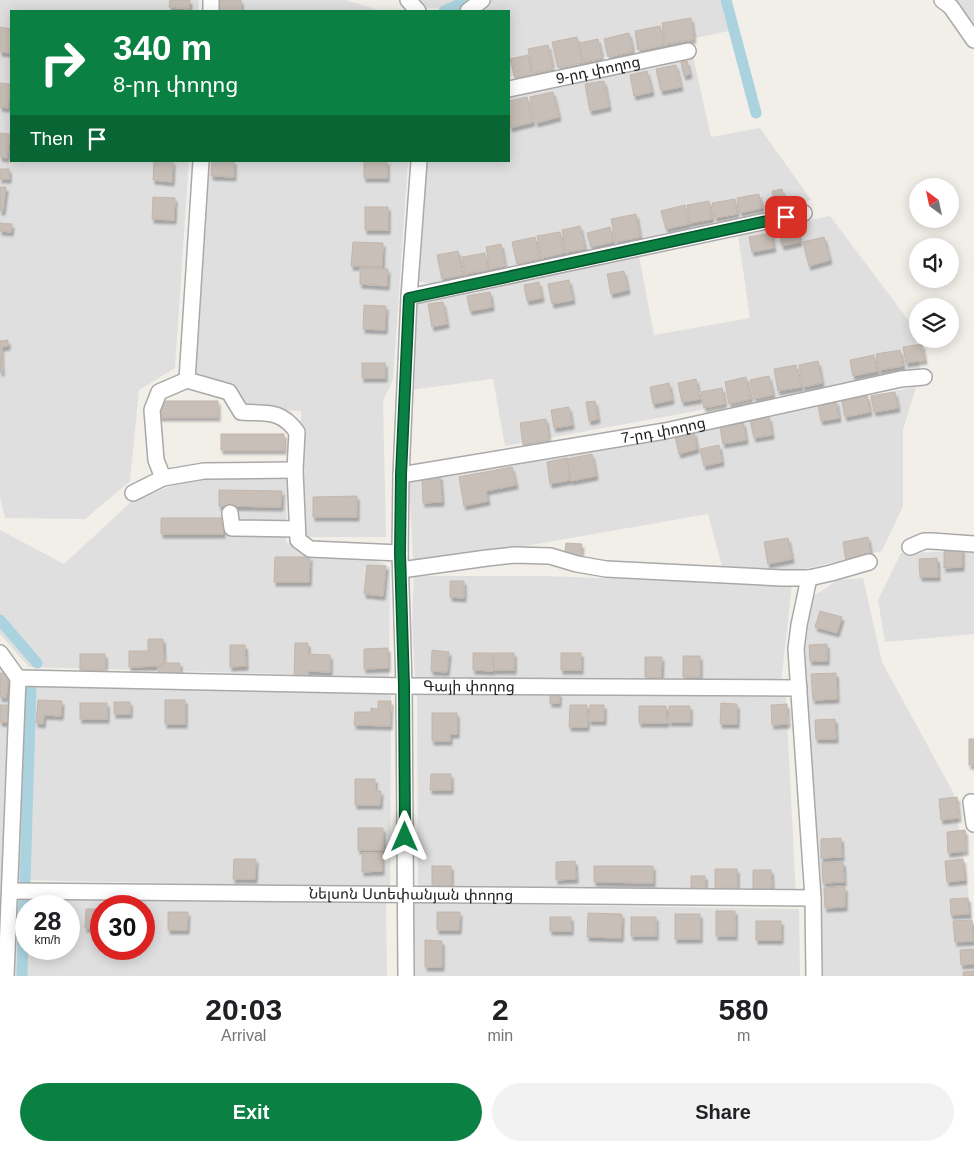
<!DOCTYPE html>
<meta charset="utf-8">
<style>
body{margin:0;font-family:Arial,"Noto Sans Armenian",sans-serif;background:#f2f2f2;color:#202124;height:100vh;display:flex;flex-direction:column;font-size:19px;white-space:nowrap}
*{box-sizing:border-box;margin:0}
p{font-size:16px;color:#757577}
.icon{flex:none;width:28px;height:28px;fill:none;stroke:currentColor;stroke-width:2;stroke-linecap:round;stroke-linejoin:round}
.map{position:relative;height:976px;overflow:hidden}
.panel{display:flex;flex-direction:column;background:#fff;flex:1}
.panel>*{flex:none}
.hud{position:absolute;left:10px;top:10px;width:500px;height:152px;border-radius:0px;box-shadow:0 2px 12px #0003;background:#0b8043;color:#fff;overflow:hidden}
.needle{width:32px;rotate:327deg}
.controls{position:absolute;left:909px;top:178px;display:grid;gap:10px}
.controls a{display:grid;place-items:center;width:50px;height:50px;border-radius:50%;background:#fff;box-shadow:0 2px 12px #0003;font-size:25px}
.speed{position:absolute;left:15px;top:895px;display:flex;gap:10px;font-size:25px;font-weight:700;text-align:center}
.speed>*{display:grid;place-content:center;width:65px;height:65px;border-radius:50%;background:#fff;box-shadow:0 2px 12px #0003;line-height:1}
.speed small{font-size:12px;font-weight:400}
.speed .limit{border:8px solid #d22;background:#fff;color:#111}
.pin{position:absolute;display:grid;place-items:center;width:42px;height:42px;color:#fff;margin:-21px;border-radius:10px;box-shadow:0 2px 8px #0006}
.me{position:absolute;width:55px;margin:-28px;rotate:0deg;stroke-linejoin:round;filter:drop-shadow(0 0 4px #0008)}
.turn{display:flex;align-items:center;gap:18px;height:105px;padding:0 20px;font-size:22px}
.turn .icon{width:65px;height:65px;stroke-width:2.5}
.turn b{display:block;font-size:35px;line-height:42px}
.then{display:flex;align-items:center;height:48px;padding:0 20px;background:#0003;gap:10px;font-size:19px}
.eta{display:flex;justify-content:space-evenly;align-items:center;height:85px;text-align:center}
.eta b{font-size:30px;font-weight:800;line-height:35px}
.button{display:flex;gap:10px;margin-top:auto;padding:10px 20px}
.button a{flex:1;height:58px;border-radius:30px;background:#0b8043;color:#fff;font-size:20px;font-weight:800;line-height:58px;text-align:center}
.button a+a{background:#f2f2f2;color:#202124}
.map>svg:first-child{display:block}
.residential{fill:#e0dfdf;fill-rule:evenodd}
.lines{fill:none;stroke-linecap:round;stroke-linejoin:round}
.canal{stroke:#aad3df;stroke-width:11}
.building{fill:#c7bfb8;stroke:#c4b6ab;filter:url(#shadow)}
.minor-casing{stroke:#a9a9a9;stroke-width:18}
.minor{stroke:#fff;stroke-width:15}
.route-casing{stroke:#07532c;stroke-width:12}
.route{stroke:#0b8043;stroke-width:9}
.labels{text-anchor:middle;stroke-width:4;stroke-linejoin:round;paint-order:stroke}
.street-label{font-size:15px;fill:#222;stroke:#fff}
</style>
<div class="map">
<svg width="974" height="976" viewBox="0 0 974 976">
<defs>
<filter id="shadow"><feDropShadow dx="2" dy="4" stdDeviation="1" flood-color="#0004"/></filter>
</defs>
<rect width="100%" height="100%" fill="#f2efe9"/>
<g class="residential">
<path d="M0 0H199L198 11H11V161H189L175 368 139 390 130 481 85 519 5 518 0 497Z"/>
<path d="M215 0H345L382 11H214Z"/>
<path d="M418 0H459L451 7 428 8Z"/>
<path d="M491 0H720L729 31 509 77V11H475Z"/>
<path d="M950 0H974V25Z"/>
<path d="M693 56 711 137 760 128 811 200 434 285 418 281 426 161H509V96Z"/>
<path d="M205 161H408L393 380 383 400 386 537H308L301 532V411L244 408 239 390 194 377Z"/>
<path d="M830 216 915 329 920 370 505 446 493 379 410 390 415 301 639 256 654 335 750 318 738 235Z"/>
<path d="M916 387 903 430V506L882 551 795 571 722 566 708 514 440 561H413L409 479Z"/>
<path d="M194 478H287L286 542 309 555 372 558 390 567 389 677 29 667 0 634V530L64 564 133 500Z"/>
<path d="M974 551V634L885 642 878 600 901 553Z"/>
<path d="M414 576H544L792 585 781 683 415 680 412 622Z"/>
<path d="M863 578 882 662 954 794 974 933V976H819L799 674 806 601 838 580Z"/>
<path d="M0 663 13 676 0 928Z"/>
<path d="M25 686 391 691 390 888 18 880Z"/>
<path d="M417 693 786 697 796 896 418 887Z"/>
<path d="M16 896 386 900 387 976H14ZM26 906H69V949H26ZM101 906H144V949H101Z"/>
<path d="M413 903 799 909 800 976H415Z"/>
</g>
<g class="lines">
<g class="canal">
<path d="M726 0 756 113"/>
<path d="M444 11 469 0"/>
<path d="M0 620 37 663"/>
<path d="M25 882 31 687"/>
<path d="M22 976 24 900"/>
</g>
</g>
<g class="building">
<path d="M170 0H190L189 9 169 7Z"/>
<path d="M219 0H241V11H218Z"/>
<path d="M691 18 694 39 665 44 662 23Z"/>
<path d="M660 26 664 45 638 50 635 31Z"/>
<path d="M0 27 11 29V53L0 52Z"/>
<path d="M629 33 633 51 608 57 604 39Z"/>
<path d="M577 37 582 63 558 68 552 42Z"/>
<path d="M598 39 602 58 583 62 579 43Z"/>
<path d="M548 45 553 69 533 73 528 49Z"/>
<path d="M528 55 532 74 515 78 510 59Z"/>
<path d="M687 61 690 74 684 76 681 62Z"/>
<path d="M676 65 681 87 661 91 656 69Z"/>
<path d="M647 71 652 92 634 96 630 75Z"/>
<path d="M604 81 609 107 590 111 585 84Z"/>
<path d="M0 83 10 84 8 108 0 107Z"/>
<path d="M553 92 559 117 536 123 530 97Z"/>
<path d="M527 97 533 122 510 128 509 101Z"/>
<path d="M0 133 10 134 7 158 0 157Z"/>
<path d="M154 161H173L172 182 153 180Z"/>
<path d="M212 161H234V177L211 176Z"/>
<rect x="364" y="161" width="23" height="17"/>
<rect x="0" y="169" width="9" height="10"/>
<path d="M0 187H6L3 211H0Z"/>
<path d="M782 189 785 204 775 206 772 191Z"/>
<path d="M759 194 762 208 740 213 737 198Z"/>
<path d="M153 197 175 198 174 220 152 219Z"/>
<path d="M735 199 737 214 715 218 712 203Z"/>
<path d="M709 201 712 219 690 223 687 205Z"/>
<path d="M685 205 689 224 666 229 661 211Z"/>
<rect x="365" y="207" width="23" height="23"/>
<path d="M636 214 640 237 616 242 611 219Z"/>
<path d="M0 223 12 224 11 232 0 231Z"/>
<path d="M580 226 585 249 566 252 562 230Z"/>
<path d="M610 227 613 242 591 247 587 233Z"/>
<path d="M797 227 800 242 782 246 779 231Z"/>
<path d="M560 232 564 253 542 258 537 236Z"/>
<path d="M771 233 774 248 752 252 749 237Z"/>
<path d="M535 237 540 259 517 264 512 242Z"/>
<path d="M824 237 830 260 809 266 803 242Z"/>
<path d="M353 242 383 243 382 267 351 266Z"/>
<path d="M501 244 505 266 490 269 486 247Z"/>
<path d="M458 251 463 275 442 279 437 255Z"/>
<path d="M485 253 488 270 465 274 462 257Z"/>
<path d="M360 268 388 269 387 286 360 284Z"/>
<path d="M624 271 628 290 611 294 607 274Z"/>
<path d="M569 280 573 300 552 304 548 284Z"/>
<path d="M539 282 542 298 527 301 524 285Z"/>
<path d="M490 292 492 307 470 311 467 296Z"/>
<path d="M443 302 447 324 432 327 428 304Z"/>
<path d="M364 305 386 306 385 330 363 329Z"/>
<path d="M8 340V346L1 347 2 372H0V341Z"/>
<path d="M922 344 925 360 906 363 903 347Z"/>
<path d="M900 350 903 366 879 370 876 354Z"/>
<path d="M874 355 877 371 853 376 850 360Z"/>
<path d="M818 361 822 383 803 387 799 365Z"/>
<rect x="362" y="363" width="23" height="15"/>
<path d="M796 365 801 387 778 391 774 369Z"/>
<path d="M769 376 773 395 754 399 750 380Z"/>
<path d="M746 377 751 399 729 404 725 382Z"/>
<path d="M696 379 700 399 682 402 678 383Z"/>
<path d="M669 383 672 400 653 404 650 387Z"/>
<path d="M722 388 725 404 704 408 701 392Z"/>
<path d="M895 392 898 408 874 412 871 396Z"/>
<path d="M867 396 870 412 845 417 842 401Z"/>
<rect x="156" y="401" width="62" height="16"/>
<path d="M595 401 598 419 589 421 586 402Z"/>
<path d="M836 401 839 418 821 421 818 405Z"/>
<path d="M569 407 572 425 554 428 551 410Z"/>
<path d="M769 417 772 435 754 438 750 420Z"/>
<path d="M546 419 549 440 523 445 520 423Z"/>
<path d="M743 422 746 440 723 444 720 427Z"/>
<path d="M694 432 697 449 679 454 675 436Z"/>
<rect x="221" y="434" width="63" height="16"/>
<path d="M719 445 722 462 704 466 700 449Z"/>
<path d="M592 454 596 476 571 481 567 459Z"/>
<path d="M567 458 570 480 550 484 547 462Z"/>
<path d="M512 467 516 485 486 491 488 501 464 506 459 477Z"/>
<path d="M440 476 442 502 423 503 422 477Z"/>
<path d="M219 490 282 491 281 507 219 506Z"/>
<path d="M357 496V517H313V497Z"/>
<path d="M161 518H224L223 534H161Z"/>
<path d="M868 537 871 556 846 561 843 542Z"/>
<path d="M788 538 792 559 768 564 764 542Z"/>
<path d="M566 543 582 544 580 561 564 559Z"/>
<path d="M962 548V567L944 568V549Z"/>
<path d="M275 557H310L309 582H274Z"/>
<path d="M937 558 938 577H920L919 559Z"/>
<path d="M367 565 386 566 383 596 364 594Z"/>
<path d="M450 581H464V598L450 597Z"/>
<path d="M820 611 842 617 837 633 815 627Z"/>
<path d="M148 639H163L164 666 129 667V651H148Z"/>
<path d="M295 643H308V654L330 655V672L308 671V679H294Z"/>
<path d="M827 644V661H810L809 645Z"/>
<path d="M230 645H245L246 666 230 667Z"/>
<path d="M388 648V668L364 669V649Z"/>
<path d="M432 650 449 652 447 672 431 671Z"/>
<path d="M473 653H493V671L473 670Z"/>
<rect x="494" y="653" width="20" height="17"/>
<rect x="561" y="653" width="20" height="17"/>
<rect x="80" y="654" width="25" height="16"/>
<rect x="683" y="656" width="17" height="21"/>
<path d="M645 657H662L661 678 645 677Z"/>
<path d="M163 663H180V677L159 678 158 667 164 666Z"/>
<path d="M0 673 9 674 6 698 0 697Z"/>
<path d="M836 673 837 699 813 700 811 674Z"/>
<rect x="550" y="693" width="9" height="10"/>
<path d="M38 700 62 701 61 716 44 715 43 724 36 723Z"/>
<rect x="165" y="700" width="20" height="24"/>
<path d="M378 701H391L390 726 354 725 355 712H371V708L378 709Z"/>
<rect x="114" y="702" width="16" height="12"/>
<rect x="80" y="703" width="27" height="16"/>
<path d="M721 703 737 704V724H720Z"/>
<path d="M787 704 788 724 772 725 771 705Z"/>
<path d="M0 705H14L12 723 0 722Z"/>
<path d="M570 705H587V727H569Z"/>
<path d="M590 705H604V721H589Z"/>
<path d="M639 706H666L667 723H639Z"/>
<rect x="669" y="706" width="21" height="16"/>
<path d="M432 713H457V734H450V741H432Z"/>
<path d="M835 719 836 739H816L815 720Z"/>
<rect x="969" y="739" width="5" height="26"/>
<path d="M431 774H451V790H430Z"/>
<path d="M355 779H375V791H381L380 805H355Z"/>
<path d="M957 797 959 818 941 820 939 799Z"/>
<rect x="358" y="828" width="25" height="22"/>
<path d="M965 830 966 851 948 853 947 832Z"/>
<path d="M841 838 842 857 821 858V839Z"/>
<path d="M362 853H382V871L362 872Z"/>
<path d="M234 859H256L255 879H233Z"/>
<path d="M963 859 965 880 947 882 945 861Z"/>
<path d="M575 861 576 879 556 880V862Z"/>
<path d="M843 862 844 882 823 883 822 863Z"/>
<rect x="432" y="866" width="19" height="20"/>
<path d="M594 866H653V883L594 882Z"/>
<rect x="715" y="869" width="22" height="19"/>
<path d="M753 870H771L772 888 753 889Z"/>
<rect x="691" y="876" width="14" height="17"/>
<path d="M845 887V907L825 908 824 888Z"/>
<path d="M968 898 969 914 951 915 950 899Z"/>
<path d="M86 909H101V928H85Z"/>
<rect x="716" y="911" width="19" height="25"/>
<path d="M168 912H188L187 930H168Z"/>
<path d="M437 912H460L459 930H437Z"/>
<path d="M588 913 622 914 621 938 587 937Z"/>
<rect x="675" y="914" width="25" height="25"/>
<rect x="550" y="917" width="21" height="14"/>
<rect x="631" y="917" width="25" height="19"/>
<path d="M972 920 973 941 955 942 953 921Z"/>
<rect x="756" y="921" width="25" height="19"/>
<path d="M425 940 442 941V967H425Z"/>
<path d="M974 949V964L961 965 960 950Z"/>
<path d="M974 971V976H963V972Z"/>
</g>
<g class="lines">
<g class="minor-casing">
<g id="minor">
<path d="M408 0 418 11"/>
<path d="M942 0 951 7 974 40"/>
<path d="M211 11V0"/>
<path d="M468 11 482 0"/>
<path id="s1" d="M509 89 688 51"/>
<path d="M201 161 187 380 229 392 241 412C267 414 280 409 297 432L295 470 298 540 310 549 400 553"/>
<path d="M409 297 804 213"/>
<path id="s2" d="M401 475 665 431 901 379 924 377"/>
<path d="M163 478 156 460 152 410 159 392 187 380"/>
<path d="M133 493 163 478 204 471 295 470"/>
<path d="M230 513 232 528 297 529"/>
<path d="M910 547 924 541H932L974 544"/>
<path d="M401 570 487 558 514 555 550 556 577 564 606 569 782 578H809L831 573 869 562"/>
<path d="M809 578 799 625 796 649 813 898 814 976"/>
<path d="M0 653 18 678"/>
<path id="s3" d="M18 678 404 686 799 688"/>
<path d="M971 802 974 824"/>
<path id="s4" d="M10 891 813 898"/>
<path d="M6 976 18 678"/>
<path d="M406 976 404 686 400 553 401 475 409 297 419 161"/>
</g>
</g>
<use href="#minor" class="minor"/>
</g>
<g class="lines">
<g class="route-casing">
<path id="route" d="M405 837 404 686 400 553 401 475 409 298 786 217"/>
</g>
<use href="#route" class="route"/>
</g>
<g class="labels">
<g class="street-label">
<text dy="5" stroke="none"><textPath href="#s1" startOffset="91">9-րդ փողոց</textPath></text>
<text dy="5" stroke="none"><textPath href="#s2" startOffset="266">7-րդ փողոց</textPath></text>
<text dy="5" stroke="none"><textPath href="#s3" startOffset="451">Գայի փողոց</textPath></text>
<text dy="5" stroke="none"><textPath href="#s4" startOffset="401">Նելսոն Ստեփանյան փողոց</textPath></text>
</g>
</g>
</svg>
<div class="controls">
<a><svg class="needle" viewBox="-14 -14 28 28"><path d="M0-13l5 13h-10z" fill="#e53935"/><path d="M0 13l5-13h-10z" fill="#757577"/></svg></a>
<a><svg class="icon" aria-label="sound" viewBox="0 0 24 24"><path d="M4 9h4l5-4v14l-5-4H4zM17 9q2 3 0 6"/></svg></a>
<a><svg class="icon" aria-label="layers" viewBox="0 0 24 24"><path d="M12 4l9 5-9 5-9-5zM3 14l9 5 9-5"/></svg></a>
</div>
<div class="speed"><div>28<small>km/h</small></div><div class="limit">30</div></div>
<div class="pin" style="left:786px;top:217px;background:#d93025"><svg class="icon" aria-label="arrive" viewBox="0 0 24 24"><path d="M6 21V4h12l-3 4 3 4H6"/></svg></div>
<svg class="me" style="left:405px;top:837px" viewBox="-20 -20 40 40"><path d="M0-17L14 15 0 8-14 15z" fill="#0b8043" stroke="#fff" stroke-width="4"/></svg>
<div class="hud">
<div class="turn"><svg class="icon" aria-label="right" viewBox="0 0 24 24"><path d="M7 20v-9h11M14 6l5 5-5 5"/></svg><div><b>340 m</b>8-րդ փողոց</div></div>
<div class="then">Then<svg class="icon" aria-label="arrive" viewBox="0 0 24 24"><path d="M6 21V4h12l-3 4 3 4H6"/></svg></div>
</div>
</div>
<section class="panel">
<div class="eta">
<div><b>20:03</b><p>Arrival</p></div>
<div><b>2</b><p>min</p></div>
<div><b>580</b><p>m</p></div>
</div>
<div class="button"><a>Exit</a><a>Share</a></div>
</section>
